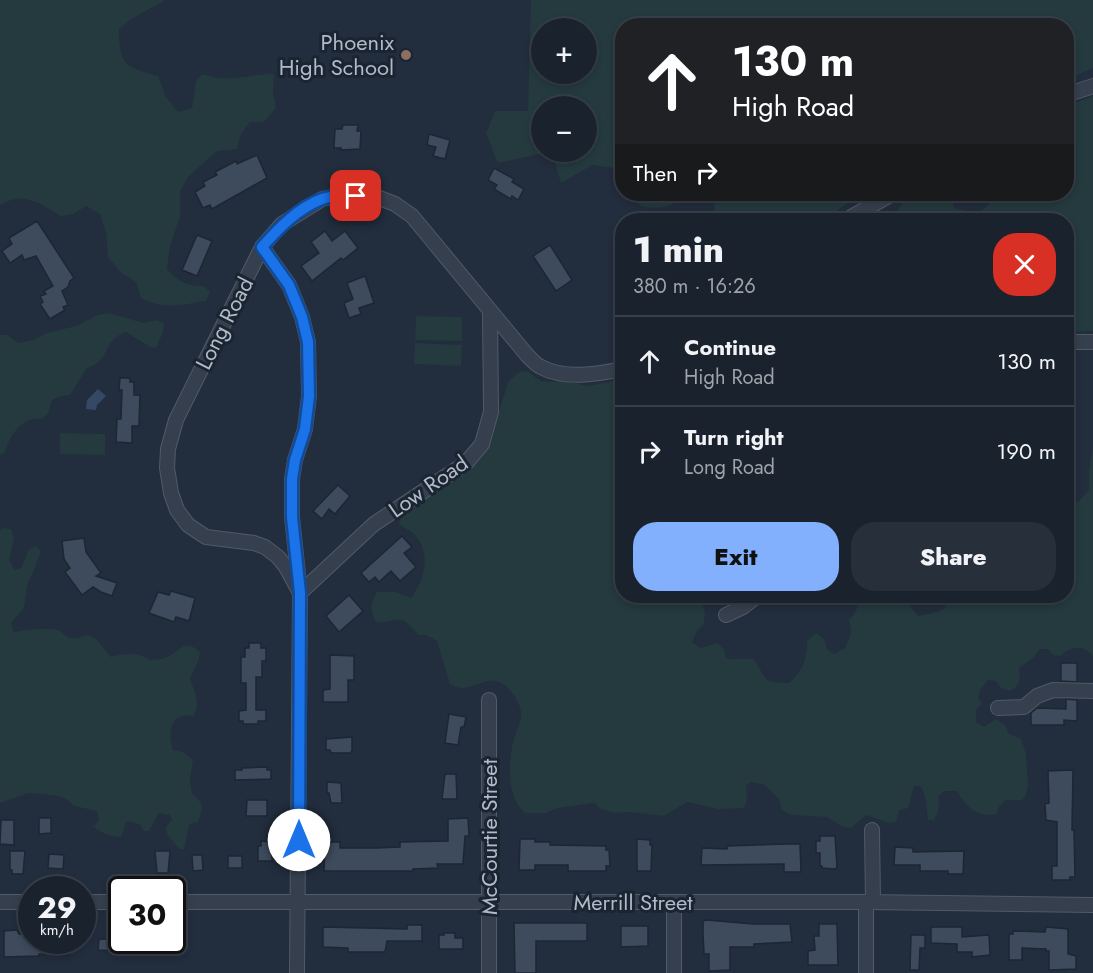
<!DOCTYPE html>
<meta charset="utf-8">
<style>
body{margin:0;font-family:Jost,sans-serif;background:#272f3a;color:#f1f3f6;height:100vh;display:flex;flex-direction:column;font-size:22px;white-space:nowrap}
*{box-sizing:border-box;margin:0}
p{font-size:20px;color:#9fa4aa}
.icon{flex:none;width:33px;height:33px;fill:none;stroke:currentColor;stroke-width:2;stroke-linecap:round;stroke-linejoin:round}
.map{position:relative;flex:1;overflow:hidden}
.panel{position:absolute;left:615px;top:213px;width:459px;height:390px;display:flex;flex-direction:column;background:#1a222e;border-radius:24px;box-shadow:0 3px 9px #0003,0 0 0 2px #383f4a}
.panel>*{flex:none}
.guide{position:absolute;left:615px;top:18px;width:459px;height:183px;border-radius:24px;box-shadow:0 3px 9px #0003,0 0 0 2px #383f4a;background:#202124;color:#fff;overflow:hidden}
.tools{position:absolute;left:531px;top:18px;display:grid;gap:12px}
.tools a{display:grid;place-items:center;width:66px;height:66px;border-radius:50%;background:#1a222e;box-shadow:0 3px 9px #0003,0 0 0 2px #383f4a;font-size:30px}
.speed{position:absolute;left:18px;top:876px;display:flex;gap:12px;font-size:30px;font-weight:700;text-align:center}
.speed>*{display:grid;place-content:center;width:78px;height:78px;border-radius:50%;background:#1a222e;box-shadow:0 3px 9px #0003,0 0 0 2px #383f4a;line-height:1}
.speed small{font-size:15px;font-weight:400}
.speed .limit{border:3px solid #111;border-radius:9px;background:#fff;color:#111}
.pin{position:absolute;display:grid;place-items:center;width:51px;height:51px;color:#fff;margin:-26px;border-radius:12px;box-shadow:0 3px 9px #0006}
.me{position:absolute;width:66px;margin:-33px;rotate:0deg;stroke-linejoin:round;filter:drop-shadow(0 0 4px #0008)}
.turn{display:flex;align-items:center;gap:21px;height:126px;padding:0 18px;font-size:27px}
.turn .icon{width:78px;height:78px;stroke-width:2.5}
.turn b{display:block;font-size:42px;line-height:51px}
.then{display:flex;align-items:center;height:57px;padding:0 18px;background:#0003;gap:12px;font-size:22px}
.round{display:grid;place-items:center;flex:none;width:63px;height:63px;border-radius:24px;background:#272f3a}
.head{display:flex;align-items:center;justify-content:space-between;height:102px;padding:0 18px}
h1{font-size:36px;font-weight:800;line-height:45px}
.action{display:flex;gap:12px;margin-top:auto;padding:12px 18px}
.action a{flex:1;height:69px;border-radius:24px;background:#83b0fc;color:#111;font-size:24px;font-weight:800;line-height:69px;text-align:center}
.action a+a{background:#272f3a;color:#f1f3f6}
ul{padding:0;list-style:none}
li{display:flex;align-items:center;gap:18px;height:90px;padding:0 18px;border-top:2px solid #383f4a}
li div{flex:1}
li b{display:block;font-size:22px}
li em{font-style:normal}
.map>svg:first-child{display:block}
.green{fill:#243a3e;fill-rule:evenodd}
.water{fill:#354865}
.building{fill:#3e4b5c;stroke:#1d2633;stroke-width:1.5}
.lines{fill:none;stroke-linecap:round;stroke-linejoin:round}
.minor-casing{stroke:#515a67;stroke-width:16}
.minor{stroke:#363f4d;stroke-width:14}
.route-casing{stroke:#114b97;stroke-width:15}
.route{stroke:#1a73e8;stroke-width:10}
.education-dot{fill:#8d6e63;stroke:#1b2431;stroke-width:2}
.labels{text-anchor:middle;stroke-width:6;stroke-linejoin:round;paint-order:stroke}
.poi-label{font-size:22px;fill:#b1bac8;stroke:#1b2431;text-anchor:end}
.street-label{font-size:22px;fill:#b1bac8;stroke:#1b2431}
</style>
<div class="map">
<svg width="1093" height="973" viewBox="0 0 1093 973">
<rect width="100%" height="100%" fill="#222d3d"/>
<g class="green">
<path d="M0 0H165C147 12 134 14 119 30 119 66 126 67 158 76L166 97 178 112 192 108 196 80 203 74C231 84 246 74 274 74L273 92 276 108 264 122H250L241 134 237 149 217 151 188 177 180 192V217L170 246 167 269C179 282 187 286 204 286L210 292 206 301C183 305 163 310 141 298L136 282 120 272 108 257 106 233 100 214 86 206 73 214 61 216C39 203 25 191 0 205Z"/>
<path d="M531 0H1093V68L1067 80 1066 26H622V169L592 165 561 183 553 157 540 154 498 163 486 133 495 111H528ZM586 28V74H542V28ZM586 106V152H542V106Z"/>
<path d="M1093 96V331L1067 332 1066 220H895C905 189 916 193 946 194L950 198 955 209 979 213 996 198H1009L1019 194H1066L1067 106Z"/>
<path d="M635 194H687C671 207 661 210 640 206Z"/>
<path d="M714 194H861L823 220H715Z"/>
<path d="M109 313 143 323 157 320 164 323 163 332 156 348 150 347 126 332C100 341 113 360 87 368L70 395 61 396 52 400 48 414 42 419C22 416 10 435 5 452L0 455V335H7L18 343 33 340 47 333 76 326 98 315Z"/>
<path d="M416 316 462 317V341L415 340Z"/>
<path d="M415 343 462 345 461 366 414 364Z"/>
<path d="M527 371 541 381 553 382 565 380 587 386 622 380V596H699L705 612 704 624 697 631 692 642 701 648 717 643 724 649 726 658C736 661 745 657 754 660 769 681 760 682 789 683 803 671 807 659 807 641L816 633 824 639 827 649 834 654 845 648 851 633 849 620 855 613 862 596H901L918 616C933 613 948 613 950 596H1066L1067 508 1079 501 1089 490V470L1093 447V656C1082 644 1071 646 1060 656L1053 655 1048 649H1040L1034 657 1019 668C1020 680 1021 685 1010 691L1001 688 996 681 988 680 981 689 978 697 982 704 976 709V722L984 727 996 719 1005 725 1009 734 1021 739 1026 754 1028 785 1026 794 1022 800H1006L999 807 997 814C978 819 965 806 957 791H944L939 796 938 812 934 820H928L926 800 921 786H914L908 808 899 810 896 822 889 823 866 815 851 828 841 826 827 817 791 815 782 810 779 799 765 785 751 782 746 786 747 800 744 808 718 809 687 802 664 816 629 812 614 813 601 809 594 803 557 808 546 813H525C508 798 508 770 512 747 513 737 520 727 521 716 522 704 512 691 503 684 490 675 477 687 463 688 459 689 454 686 450 684L437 641 426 635H419C415 631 409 624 404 621 395 617 386 625 375 621 370 609 370 603 377 592H396L411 598C424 580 432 555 415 535 411 531 404 528 399 524L400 516 406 509 484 451 489 445 508 382 519 372Z"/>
<path d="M60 433 105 434V455L60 454Z"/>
<path d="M3 528 11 529 14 538 9 560 15 570 22 567 29 549 36 546 41 552 27 586 24 608 11 623 14 632C26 630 41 628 52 629 69 631 63 644 87 635L96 639 111 657C124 653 139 652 150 660 155 659 161 660 165 658 181 652 183 637 200 652L199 659 190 679C194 691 202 704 193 716 170 713 167 731 173 750L183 752 193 760 190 780 192 794C204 804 204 806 198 822L190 824C186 833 187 840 184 849H179L167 834 166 827 172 820 170 815 159 813 149 831H144L141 825 127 821 121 837C111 837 101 833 94 827L99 820 97 811 74 806 66 799 58 796 42 794 28 793 0 803V530Z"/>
</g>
<path class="water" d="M98 389 106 396 97 405 96 410 86 409 87 400Z"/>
<g class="building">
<path d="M343 125H358L357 131H361L360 149 341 150V148H334L335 129H342Z"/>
<path d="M429 134 450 140 445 159 433 156 436 147 427 145Z"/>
<path d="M257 155 267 178 212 209 210 205 203 208 195 192 205 186 203 182 217 175 215 172 236 161 237 164Z"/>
<path d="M494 168 514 179 512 182 524 189 518 200 512 196 511 199 494 189 497 185 488 180Z"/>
<path d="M37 221 74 278 70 281 68 287 62 291 68 305 63 307 65 310 50 319 40 304 43 302 40 296 46 294 44 291 53 286 36 256 24 260 22 255 10 263 2 251 12 244 9 238Z"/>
<path d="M325 231 332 241 345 231 358 248 343 260 341 258 312 281 301 266 319 253 311 242Z"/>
<path d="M197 235 212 241 197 276 182 270Z"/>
<path d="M550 245 572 280 556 291 533 256Z"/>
<path d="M365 276 374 303 359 308 361 314 349 318 344 303 353 299 347 283Z"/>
<path d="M120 378H130V382H134V395H140L139 426H132V443L116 442 117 419H121L122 390H119Z"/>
<path d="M338 485 350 496 335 514 329 509 322 519 313 511Z"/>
<path d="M402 536 412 547 404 553 416 567 400 581 391 571 379 582 375 577 369 582 361 573Z"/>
<path d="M84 538 86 552 101 573 96 576 117 583 112 596 101 592 93 587 82 595 65 572 70 568 64 559 62 541Z"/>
<path d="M171 591 195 598 189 621 176 617 174 622 149 613 158 592 169 595Z"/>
<path d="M349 595 363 611 339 632 326 616Z"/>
<path d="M249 643H261V648H266V661H262V677H256V710H266V721H258V724H243V721H239V711L246 710V683H241V657H245V648H249Z"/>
<path d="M330 655 354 656V680H348V702H323V690L330 689Z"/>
<path d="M1061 663H1077V682L1061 681Z"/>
<path d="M1066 699 1077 700V721L1064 720V725H1031V713L1037 708 1066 709Z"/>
<path d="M449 714 466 717 464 727H461L458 745 445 743Z"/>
<path d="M352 737V751L350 753H331L330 750H326V739Z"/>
<path d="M267 767V770H271V779L235 780V770H242V768Z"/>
<path d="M1073 770 1072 830H1074L1075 877H1070V880H1052V866H1057V822L1046 820 1045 804 1049 803 1048 771Z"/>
<path d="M445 774H456L457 799H442Z"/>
<path d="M327 782 341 783 342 803H331L329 793H327Z"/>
<path d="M247 800H267V816H246Z"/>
<path d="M39 818H51V833L39 834Z"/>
<path d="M468 818 469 836H465L463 864H437L438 868 413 869V871H324L325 842H340V848H376L400 847V842L448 841V819Z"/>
<path d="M1 820H14V845L0 844Z"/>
<path d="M820 836H835L837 867 835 869 822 868V866H820V853H816V841H820Z"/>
<path d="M520 839H535V842H550V845L606 846V850H609L610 866H606V871H568V865H535V870H519Z"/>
<path d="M637 839 650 840V845H652L651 871H637Z"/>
<path d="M261 841 272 842V861H258V846H261Z"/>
<path d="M788 844H800L801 872H784V864L701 865 702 848 727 849V846Z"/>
<path d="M895 847 913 848V852L964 851 963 874H948V871H920V865H894Z"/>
<path d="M10 851H25L23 874H12V870H10Z"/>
<path d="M155 851H170L168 873H157Z"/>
<path d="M49 854 64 855 63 869 48 868Z"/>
<path d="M192 855H202L203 870 193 871Z"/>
<rect x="228" y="856" width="14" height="12"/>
<path d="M707 920 753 924H790L792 942 754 944V947H730V970L709 971V954H704L703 934V921Z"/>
<path d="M514 923H587V941H536V973H515Z"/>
<path d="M819 924H837L838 965H808V951L815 950 814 936H819Z"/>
<path d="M407 925H422V941H387L385 952H348V948L323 947V927L407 929Z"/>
<path d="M621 926H648V946L621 947Z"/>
<path d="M931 927H962V937L989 935 990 955 972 957V952H957V944L931 943Z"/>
<path d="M1046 927 1068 929V954L1076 956V969L1049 970V951H1046V949L1022 948V960H1009V934H1013V931L1045 932Z"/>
<path d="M17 930 19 934H32V940H69V955L39 954V956L4 957V931Z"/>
<path d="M444 933H455V938H463V949H439V935H444Z"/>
<path d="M911 935H925V948H920L919 970H910Z"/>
<path d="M99 939H115V951L98 950Z"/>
<path d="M147 940H164V955H146Z"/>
</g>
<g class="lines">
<g class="minor-casing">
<g id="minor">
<path d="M1066 95 1093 86"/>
<path d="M846 220 892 194"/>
<path d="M262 247 289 285 302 317 308 342 309 396 305 429 295 460 292 479V517L300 593 297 973"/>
<path d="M1066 342H1093"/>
<path d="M300 593 286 567 278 557 265 547 254 543 206 537 188 525 177 510 171 493 167 468 168 449 176 420 262 247 282 224 322 199 337 196 377 197 395 204 412 216 527 355C531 359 536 365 541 367 565 380 598 374 622 369"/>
<path d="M300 593 374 524 466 463 482 444 491 412 490 311"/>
<path d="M726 615 743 607 757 596"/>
<path d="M489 700V973"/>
<path d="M998 708 1024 707 1037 696 1053 690 1093 691"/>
<path d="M872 830 873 902"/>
<path d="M0 902H32"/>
<path d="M82 902H122"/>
<path d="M172 902H866L1093 905"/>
<path d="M866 902V973"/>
<path d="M674 973V903"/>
</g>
</g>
<use href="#minor" class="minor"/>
</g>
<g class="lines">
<g class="route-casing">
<path id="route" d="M299 840 300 593 292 517V479L295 460 305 429 309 396 308 342 302 317 289 285 262 247C279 228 298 208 322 199 332 195 345 196 356 196"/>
</g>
<use href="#route" class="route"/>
</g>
<circle class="education-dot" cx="406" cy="55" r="6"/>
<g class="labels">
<g class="poi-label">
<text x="394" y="50">Phoenix<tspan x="394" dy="25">High School</tspan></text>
</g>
<g class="street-label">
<text transform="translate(224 323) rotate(-63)" y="8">Long Road</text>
<text transform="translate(428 486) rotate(-35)" y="8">Low Road</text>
<text transform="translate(489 837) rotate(-90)" y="8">McCourtie Street</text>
<text x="633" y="910">Merrill Street</text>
</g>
</g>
</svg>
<div class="tools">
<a>+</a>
<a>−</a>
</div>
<div class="speed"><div>29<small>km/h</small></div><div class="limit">30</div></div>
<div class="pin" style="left:356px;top:196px;background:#d93025"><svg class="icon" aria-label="arrive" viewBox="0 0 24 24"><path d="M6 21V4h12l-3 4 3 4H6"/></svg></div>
<svg class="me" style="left:299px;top:840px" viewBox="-20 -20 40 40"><circle r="19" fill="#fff"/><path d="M0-13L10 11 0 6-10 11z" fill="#1a73e8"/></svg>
<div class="guide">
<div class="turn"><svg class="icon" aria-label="ahead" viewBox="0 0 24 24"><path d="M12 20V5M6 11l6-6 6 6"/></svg><div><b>130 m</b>High Road</div></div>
<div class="then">Then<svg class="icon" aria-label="right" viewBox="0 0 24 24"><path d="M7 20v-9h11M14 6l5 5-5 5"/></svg></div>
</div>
<section class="panel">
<div class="head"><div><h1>1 min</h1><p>380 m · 16:26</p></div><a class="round" style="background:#d93025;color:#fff"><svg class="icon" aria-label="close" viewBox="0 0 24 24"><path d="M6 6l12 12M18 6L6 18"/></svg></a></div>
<ul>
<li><svg class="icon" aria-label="ahead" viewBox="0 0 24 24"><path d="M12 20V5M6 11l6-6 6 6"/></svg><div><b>Continue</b><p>High Road</p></div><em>130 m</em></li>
<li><svg class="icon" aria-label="right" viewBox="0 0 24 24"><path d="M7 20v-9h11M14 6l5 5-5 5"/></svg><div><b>Turn right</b><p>Long Road</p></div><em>190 m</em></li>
</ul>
<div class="action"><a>Exit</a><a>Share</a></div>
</section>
</div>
